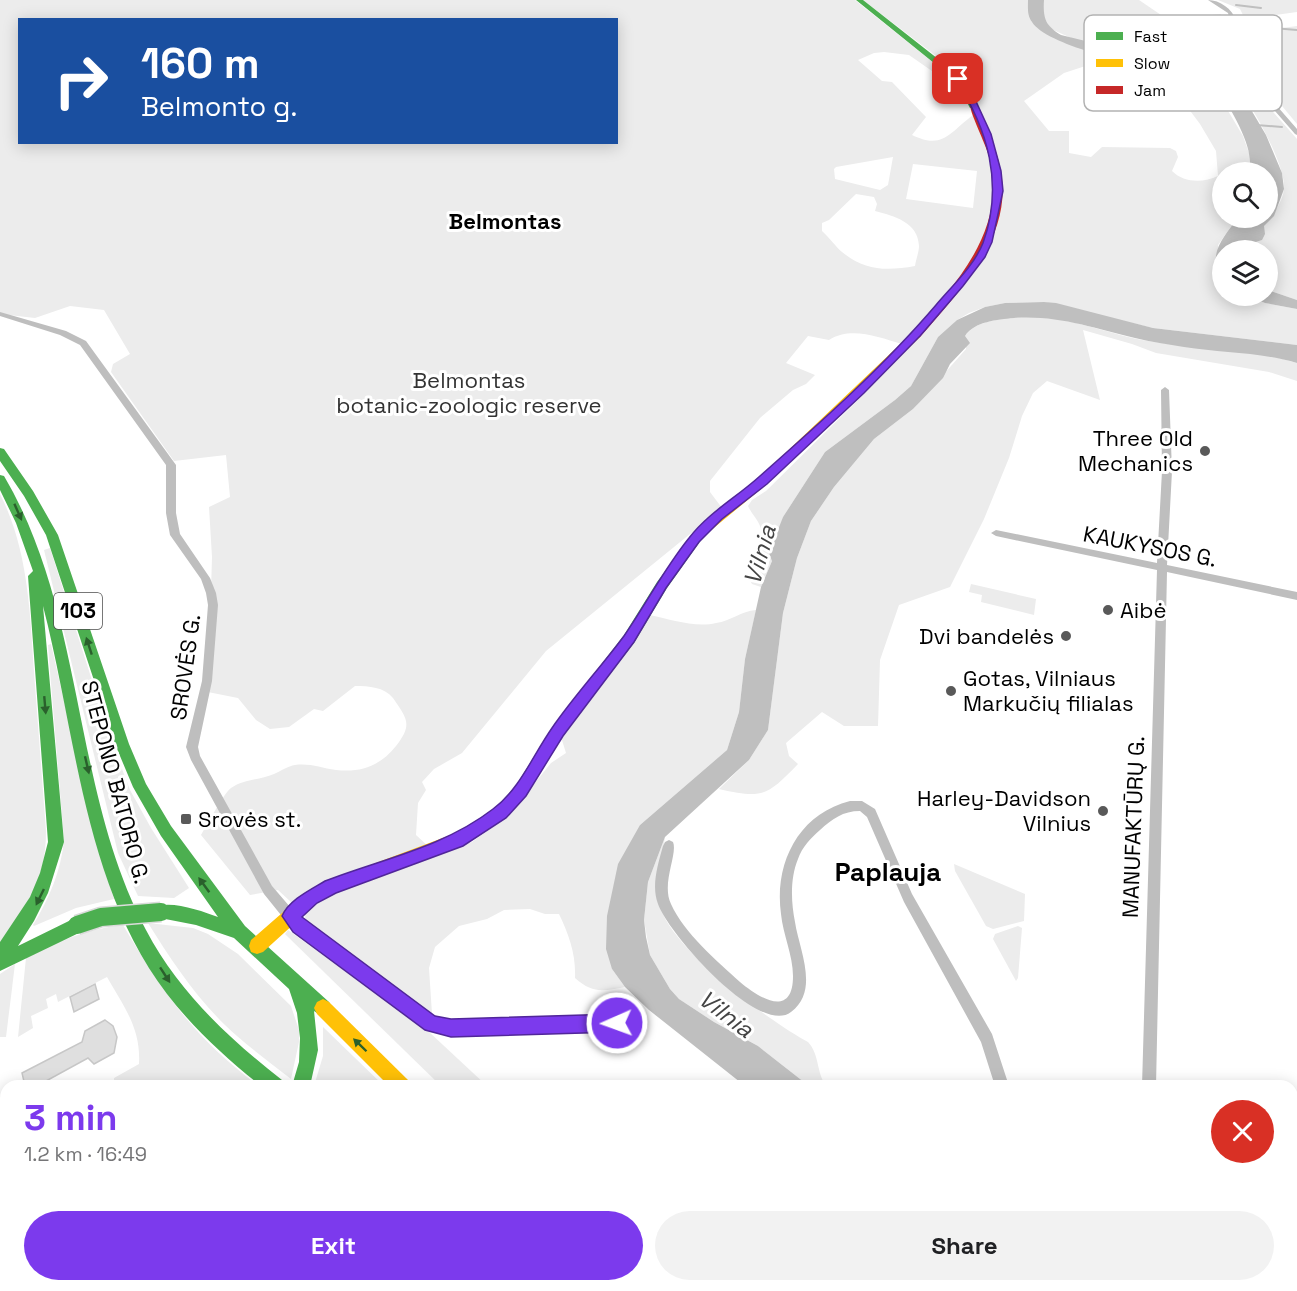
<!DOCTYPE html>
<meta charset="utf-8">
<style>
body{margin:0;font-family:"Space Grotesk",sans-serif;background:#f2f2f2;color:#202124;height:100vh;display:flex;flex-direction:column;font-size:22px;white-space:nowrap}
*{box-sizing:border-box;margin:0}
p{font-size:20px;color:#757577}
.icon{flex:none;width:33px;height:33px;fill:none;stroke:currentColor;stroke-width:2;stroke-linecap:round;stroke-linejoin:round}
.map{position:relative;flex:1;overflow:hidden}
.drawer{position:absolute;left:0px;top:1080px;width:1298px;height:212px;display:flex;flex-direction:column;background:#fff;border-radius:18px 18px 0 0;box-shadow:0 3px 15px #0003}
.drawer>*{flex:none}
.top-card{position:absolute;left:18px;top:18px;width:600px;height:126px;border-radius:0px;box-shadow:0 3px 15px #0003;background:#1a4fa0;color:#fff;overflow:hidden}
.tools{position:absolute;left:1212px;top:162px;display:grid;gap:12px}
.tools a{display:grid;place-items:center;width:66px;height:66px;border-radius:50%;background:#fff;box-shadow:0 3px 15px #0003;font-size:30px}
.pin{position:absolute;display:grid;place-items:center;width:51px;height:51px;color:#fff;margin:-26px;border-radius:12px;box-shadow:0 3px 9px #0006}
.me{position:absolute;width:66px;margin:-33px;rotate:268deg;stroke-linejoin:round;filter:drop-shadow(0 0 4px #0008)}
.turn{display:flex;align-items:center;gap:21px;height:126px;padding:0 24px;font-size:27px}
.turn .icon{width:78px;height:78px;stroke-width:2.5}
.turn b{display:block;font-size:42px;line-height:51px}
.round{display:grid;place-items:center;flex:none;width:63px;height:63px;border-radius:32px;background:#f2f2f2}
.summary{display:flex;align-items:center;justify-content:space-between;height:102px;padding:0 24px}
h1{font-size:36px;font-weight:700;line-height:45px;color:#7c3aed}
.cta{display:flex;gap:12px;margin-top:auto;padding:12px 24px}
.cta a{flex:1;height:69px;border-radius:36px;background:#7c3aed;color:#fff;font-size:24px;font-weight:700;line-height:69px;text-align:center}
.cta a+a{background:#f2f2f2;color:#202124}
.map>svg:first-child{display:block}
.green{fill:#ececec;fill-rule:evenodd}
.water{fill:#bfbfbf}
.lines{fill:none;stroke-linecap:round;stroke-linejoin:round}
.stream{stroke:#bfbfbf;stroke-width:2}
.building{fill:#dfdfdf;stroke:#c7c7c7;stroke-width:1.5}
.street{fill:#bebebe;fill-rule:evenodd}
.fast{fill:#4caf50;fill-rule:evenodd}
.slow{fill:#ffc107;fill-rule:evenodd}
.jam{fill:#c62828;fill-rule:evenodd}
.fast-bridge-casing{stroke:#dbdbdb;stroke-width:21;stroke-linecap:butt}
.fast-bridge{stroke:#4caf50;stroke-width:18}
.oneway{fill:#2a602c}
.route{fill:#7c3aed;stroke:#51269a;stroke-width:1.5}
.poi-dot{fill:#595959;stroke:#fff;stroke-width:2}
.labels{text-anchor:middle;stroke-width:6;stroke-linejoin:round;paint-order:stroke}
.shield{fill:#fff;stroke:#4c4c4c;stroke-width:1.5}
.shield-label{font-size:21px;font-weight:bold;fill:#000}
.far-quarter-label{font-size:22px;font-weight:bold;fill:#000;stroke:#fff}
.park-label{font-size:22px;fill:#333;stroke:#fff}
.poi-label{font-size:22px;fill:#000;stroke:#fff;text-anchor:end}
.street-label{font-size:22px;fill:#000;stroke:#fff}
.water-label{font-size:24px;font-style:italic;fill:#444;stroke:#fff}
.quarter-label{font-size:26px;font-weight:bold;fill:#000;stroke:#fff}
.key{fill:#fff;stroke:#b2b2b2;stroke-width:1.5}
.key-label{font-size:16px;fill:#000}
</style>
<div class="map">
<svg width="1297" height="1291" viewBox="0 0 1297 1291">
<rect width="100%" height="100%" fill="#fff"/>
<g class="green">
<path d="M0 0H855L955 80 962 92 909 55 884 52 874 53 858 60 882 81 892 82 926 117 912 135C943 150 949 133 973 115 992 155 1002 201 983 244 976 259 963 272 953 285 936 305 920 325 902 344 878 337 851 326 829 340L808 336 786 363 815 375 806 384 793 390 760 418 710 481V492L722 508 546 651 462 753 434 769 422 782 426 790 418 803 416 835 429 847 352 872 291 902 278 890 250 895 201 835C207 825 224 793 231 788 244 779 260 780 274 774 281 771 288 766 295 765 310 763 321 768 336 770 362 773 381 765 396 746 413 724 407 719 393 698 384 687 369 686 355 686L323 711 314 709 289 727 270 729 256 720 238 698 208 692 212 557 209 507 230 497 226 455 174 461 111 372 113 364 130 354 104 310 70 306 35 318 0 314ZM20 20H616V142H20ZM893 157 888 185 880 190 835 179 834 169 836 167ZM913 164 977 171 973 208 906 199ZM856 194 874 197 877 204 875 211C894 216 918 222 919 246 919 252 916 259 915 266 887 271 865 271 842 252 835 246 830 238 822 231V223L829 220Z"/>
<path d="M863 0H1028L1031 21 1091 52 1113 57 1064 73 1024 101 1049 131H1069V153L1091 157 1102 147 1170 148 1176 151 1178 157 1172 171C1184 183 1203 183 1218 176L1216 151 1200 124 1182 100 1169 93 1109 71 1136 63 1188 73 1212 84 1243 136 1249 153 1250 172H1222V218H1237L1218 245 1219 271 1222 275V296H1248L1265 303 1297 309V345L1153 328 1044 302 1005 303 985 307 969 313 957 320 938 337 911 386 895 400 825 452 783 517 772 561 761 587 752 584 749 578C752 564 763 541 760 526 758 520 751 513 748 506L752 500 766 491 859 399 939 314 990 249 999 214 1002 185 999 162 970 89 940 59Z"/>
<path d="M1044 0H1139L1164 17 1173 19 1221 14 1223 21 1219 26 1123 52 1078 41 1051 29 1043 16Z"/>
<path d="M1218 0H1297V12L1240 20 1243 15 1240 9Z"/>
<path d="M1297 26V124L1229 42 1230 38 1244 33Z"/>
<path d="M1211 42 1297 139V300L1268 290V250H1247C1254 227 1281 215 1284 189 1287 168 1249 96 1232 84 1214 72 1190 71 1176 55L1179 50Z"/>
<path d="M1029 316C1068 317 1103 332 1142 340 1193 349 1247 348 1297 363V381L1269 372 1156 353 1132 344 1083 330 1100 400 1047 381 1033 393 1022 416 1009 458 984 519 950 587 899 605 880 660 878 726H844L822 712 786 743 789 756 798 764C767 796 763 799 719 789L749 760 768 730 783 613 797 558 811 521 834 487 874 439 913 409 966 349 965 336C979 317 1008 320 1029 316Z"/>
<path d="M0 494C28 549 30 611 34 672 38 725 42 778 46 831 46 882 27 903 0 943Z"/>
<path d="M50 548 110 737 130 790 151 828 189 888 174 898 138 896 118 853 44 550Z"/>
<path d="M971 584 1036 599 1034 615 981 602 982 595 969 592Z"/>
<path d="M756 610 745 659 739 712 727 750 640 825 612 969 625 987C603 991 593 994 575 978 576 954 569 935 559 914H545L530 909 504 910 487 919 459 926 435 947 429 968 432 1014 428 1018 306 925 305 915 314 901 375 876 472 842 508 816 551 763 566 753 561 737 627 652 649 615C670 619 695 628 716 623 731 621 741 611 756 610Z"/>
<path d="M51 644 94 833 114 899 76 908 34 926 33 925C49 899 61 871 64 840L49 659 48 645Z"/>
<path d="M665 837C662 859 654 885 660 906 671 949 769 1021 808 1042 820 1055 816 1072 826 1086H809L758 1046 714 1022 679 999 670 989 650 955 644 920 648 882Z"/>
<path d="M954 864 1025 894 1024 921 993 929 986 926 955 871Z"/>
<path d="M148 923 193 928 208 934 238 954 291 1006 299 1030V1042L291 1079C273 1065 254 1051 237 1036 200 1004 173 963 148 923Z"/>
<path d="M123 925C164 994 194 1038 259 1086H114V1078L139 1064C141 1028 124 1007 107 977L58 1002 56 994 46 999 48 1008 31 1016 33 1028 18 1037 26 958C57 941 87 929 123 925Z"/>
<path d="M1018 926 1022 928 1018 978 1016 981 993 939 995 934Z"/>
<path d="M288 930 428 1031 487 1086H441L285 934Z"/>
<path d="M15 964 6 1037H0V974Z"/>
<path d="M323 1027 384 1086H314L323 1056Z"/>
<path d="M744 1286H812L808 1291H742Z"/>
</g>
<g class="water">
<path d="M1028 0H1044C1043 18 1045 25 1061 35L1204 70 1240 91 1266 135 1282 173 1284 189 1274 216 1264 226 1265 234 1262 240 1249 244 1247 250H1222V275C1205 255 1227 234 1237 218H1268V172H1250C1250 167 1250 160 1249 154 1247 137 1223 91 1209 82 1195 73 1177 72 1160 69 1133 64 1046 45 1032 22 1027 15 1028 8 1028 0Z"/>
<path d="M1268 290 1297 300V309L1265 303 1248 296H1268Z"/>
<path d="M1044 302 1056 303 1153 328 1297 345V363C1260 352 1222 353 1184 347 1168 344 1151 342 1135 338 1093 328 1058 315 1014 318 997 320 975 321 965 336L970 343 950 364 943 378 913 409 874 439 834 487 811 521 797 558 783 613 768 730 749 760 665 837 648 882 644 920 646 937 650 955 670 989 679 999 714 1022 758 1046 809 1086H745L649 1010 625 987 612 969 606 949 607 916 618 864 640 825 727 750 739 712 745 659 761 587 772 561 769 553 783 517 825 452 895 400 911 386 938 337 957 320 985 307 1005 303Z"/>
</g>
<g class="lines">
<g class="stream">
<path d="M1236 5 1261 8"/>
<path d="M1240 25 1297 30"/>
<path d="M1167 63 1170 58 1168 57H1170L1169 51 1182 44 1181 34C1193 24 1201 21 1217 21"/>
<path d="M1256 125 1282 127"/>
</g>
</g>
<g class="building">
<path d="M95 984 99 999 74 1012 70 997Z"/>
<path d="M105 1020 113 1026 117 1037 114 1053 94 1064 88 1058 37 1086H25L22 1073 82 1042 85 1031Z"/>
</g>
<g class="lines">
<g class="street">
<path d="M1208 0C1220 0 1232 9 1236 20L1232 27 1222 36V43L1297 129V135L1295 134 1216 43V35L1228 25 1230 20 1228 13Z"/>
<path d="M0 312 66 331 86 341 176 465V513L180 534 210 578 216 593 218 605 212 681 198 747 200 756 272 886 303 922 435 1018 441 1020 617 1016 622 1018 624 1023 622 1028 617 1030 441 1034 426 1029 293 930 264 894 191 760 186 747 202 681 208 605 206 593 201 579 170 535 166 513V465L80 345 60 335 0 316Z"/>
<path d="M1165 387 1169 390 1172 471 1167 565 1297 592V600L1167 572 1156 1086H1142L1157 570 996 536 991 533 996 530 1157 563 1162 471 1161 390Z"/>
<path d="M850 801H862L875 809 912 894 992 1034 1009 1086H995L981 1042 904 902 867 817 860 811C843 811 832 819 820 830 811 838 802 847 798 859 790 878 791 902 795 922 799 949 820 991 791 1012 759 1037 668 933 658 904 651 886 658 864 663 846L665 842 669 840 673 842C678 854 661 883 671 904 684 933 717 961 740 982 759 998 793 1019 793 976 793 955 783 935 781 914 774 864 798 814 850 801Z"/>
<path d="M6 1234V1261L0 1265V1238Z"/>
<path d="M1027 1286H1043L1045 1291H1029Z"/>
<path d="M1124 1286H1140L1139 1291H1123Z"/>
<rect x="1143" y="1286" width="16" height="5"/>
</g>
<g class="fast">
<path d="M856 0H863L961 77 977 106 976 108H970L955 80Z"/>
<path d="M0 448 4 449 33 491 58 535 129 744 146 784 171 826 245 926 329 1002 332 1008 329 1014 323 1017 314 1011 318 1050 310 1086H292L299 1062 300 1038 297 1013 289 989 234 938 196 925 155 917 153 912 155 907C171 900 202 911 218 917L161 836 133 787 115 744 46 535 24 496 0 461Z"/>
<path d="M0 475 4 476C86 615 71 788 146 930 178 991 228 1038 282 1080L285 1086H261C227 1059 194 1029 167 994 83 883 77 737 43 606L64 842 48 893 34 921 18 946 77 917 83 919 85 925 83 931 0 971V942L30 897 40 873 48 842 28 576 33 571 16 523 0 490Z"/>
<path d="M700 529 706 533 704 536 667 588 634 643 562 736 525 797 505 818 469 842 464 844 459 842 456 837 459 832 495 808 515 787 552 728 624 635 657 582 696 530Z"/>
<path d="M6 1169V1189L0 1190V1170Z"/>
<path d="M528 1286H576L578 1291H530Z"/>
</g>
<g class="slow">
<path d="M916 332 921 335 920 337 767 484 704 536H696L694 533 696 530 759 478 912 333Z"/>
<path d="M464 830 469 832 472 837 469 842 336 892 317 903 263 952 257 954 251 952 249 946 251 940 305 893 325 882Z"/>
<path d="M323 999 329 1002 408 1080 411 1086H389L317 1014 314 1008 317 1002Z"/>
<path d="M616 1286H641L643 1291H618Z"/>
</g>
<path class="jam" d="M970 104 977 106C988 130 999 153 1002 179 1009 242 957 294 920 337L916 338 911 335 912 333C955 285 1004 234 991 164 988 147 970 115 970 104Z"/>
<g class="fast-bridge-casing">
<path id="fast-bridge" d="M77 925 101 917 161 912"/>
</g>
<use href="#fast-bridge" class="fast-bridge"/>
</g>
<defs><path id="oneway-solid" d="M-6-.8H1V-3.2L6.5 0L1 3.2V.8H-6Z" transform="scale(1.5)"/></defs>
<g class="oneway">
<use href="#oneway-solid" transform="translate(18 512) rotate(66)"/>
<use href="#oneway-solid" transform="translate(89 646) rotate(-108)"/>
<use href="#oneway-solid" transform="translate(45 705) rotate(85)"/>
<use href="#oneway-solid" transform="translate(87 765) rotate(77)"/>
<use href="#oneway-solid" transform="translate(204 885) rotate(-126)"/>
<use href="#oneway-solid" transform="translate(40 897) rotate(116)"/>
<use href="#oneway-solid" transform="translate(165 975) rotate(57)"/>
<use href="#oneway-solid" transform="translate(360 1045) rotate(-136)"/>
</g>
<path class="route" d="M958 77 973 95 991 134 1001 171 1003 191 992 242 985 257 963 286 920 336 864 393 767 484 722 519 699 542 666 588 634 642 563 736 526 796 506 818 463 846 336 893 317 903 302 917 435 1016 451 1019 617 1014 624 1017 626 1023 624 1029 617 1032 451 1037 425 1030 293 932 282 916C289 900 310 890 325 881 382 859 444 847 493 809 520 789 533 755 552 728 574 696 601 667 624 636 646 604 664 569 689 538 708 513 737 497 760 476 821 422 883 367 936 305 952 286 974 266 983 243 1004 185 988 128 955 79Z"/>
<g class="poi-dot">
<circle cx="1205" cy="451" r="6"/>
<circle cx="1108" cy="610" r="6"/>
<circle cx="1066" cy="636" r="6"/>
<circle cx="951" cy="691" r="6"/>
<circle cx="1103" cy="811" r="6"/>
<rect x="180" y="813" width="12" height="12" rx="3"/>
</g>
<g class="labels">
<rect class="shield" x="54" y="593" width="48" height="36" rx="4.5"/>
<g class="shield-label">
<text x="78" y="618">103</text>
</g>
<g class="far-quarter-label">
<text x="505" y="229">Belmontas</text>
</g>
<g class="park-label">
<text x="469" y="388">Belmontas<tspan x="469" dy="25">botanic-zoologic reserve</tspan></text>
</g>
<g class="poi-label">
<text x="1193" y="446">Three Old<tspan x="1193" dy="25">Mechanics</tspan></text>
<text x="1120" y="618" text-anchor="start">Aibė</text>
<text x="1054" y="644">Dvi bandelės</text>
<text x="963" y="686" text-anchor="start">Gotas, Vilniaus<tspan x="963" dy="25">Markučių filialas</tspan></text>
<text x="1091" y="806">Harley-Davidson<tspan x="1091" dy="25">Vilnius</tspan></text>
<text x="198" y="827" text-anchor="start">Srovės st.</text>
</g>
<g class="street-label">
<text transform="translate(1150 546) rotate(11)" y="8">KAUKYSOS G.</text>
<text transform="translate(185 667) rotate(-82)" y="8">SROVĖS G.</text>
<text transform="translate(116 782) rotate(75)" y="8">STEPONO BATORO G.</text>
<text transform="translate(1133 827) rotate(-88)" y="8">MANUFAKTŪRŲ G.</text>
</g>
<g class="water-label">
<text transform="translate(760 555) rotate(-74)" y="8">Vilnia</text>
<text transform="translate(726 1014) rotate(37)" y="8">Vilnia</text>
</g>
<g class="quarter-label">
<text x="888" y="881">Paplauja</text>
</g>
</g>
<rect x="1084" y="15" width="198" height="96" rx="9" class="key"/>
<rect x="1096" y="32" width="27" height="8" fill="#4caf50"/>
<rect x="1096" y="59" width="27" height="8" fill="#ffc107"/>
<rect x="1096" y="86" width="27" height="8" fill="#c62828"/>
<g class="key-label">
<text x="1134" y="42">Fast</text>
<text x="1134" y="69">Slow</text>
<text x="1134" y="96">Jam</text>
</g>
</svg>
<div class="tools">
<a><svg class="icon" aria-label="search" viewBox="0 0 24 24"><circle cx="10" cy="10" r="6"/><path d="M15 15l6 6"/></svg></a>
<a><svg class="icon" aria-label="layers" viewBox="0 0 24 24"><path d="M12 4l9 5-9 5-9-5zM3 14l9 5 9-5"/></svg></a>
</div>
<div class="pin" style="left:958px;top:79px;background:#d93025"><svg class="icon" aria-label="arrive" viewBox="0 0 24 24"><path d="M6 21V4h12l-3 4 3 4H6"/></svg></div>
<svg class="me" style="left:617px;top:1023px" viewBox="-20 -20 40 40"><circle r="17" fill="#7c3aed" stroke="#fff" stroke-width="3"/><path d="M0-11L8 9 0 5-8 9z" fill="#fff"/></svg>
<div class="top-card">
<div class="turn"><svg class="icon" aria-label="right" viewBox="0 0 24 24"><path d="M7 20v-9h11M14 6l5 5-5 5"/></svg><div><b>160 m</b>Belmonto g.</div></div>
</div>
<section class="drawer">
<div class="summary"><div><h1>3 min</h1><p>1.2 km · 16:49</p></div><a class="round" style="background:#d93025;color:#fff"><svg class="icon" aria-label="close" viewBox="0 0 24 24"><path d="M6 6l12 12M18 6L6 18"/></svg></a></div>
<div class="cta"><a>Exit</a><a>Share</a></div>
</section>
</div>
